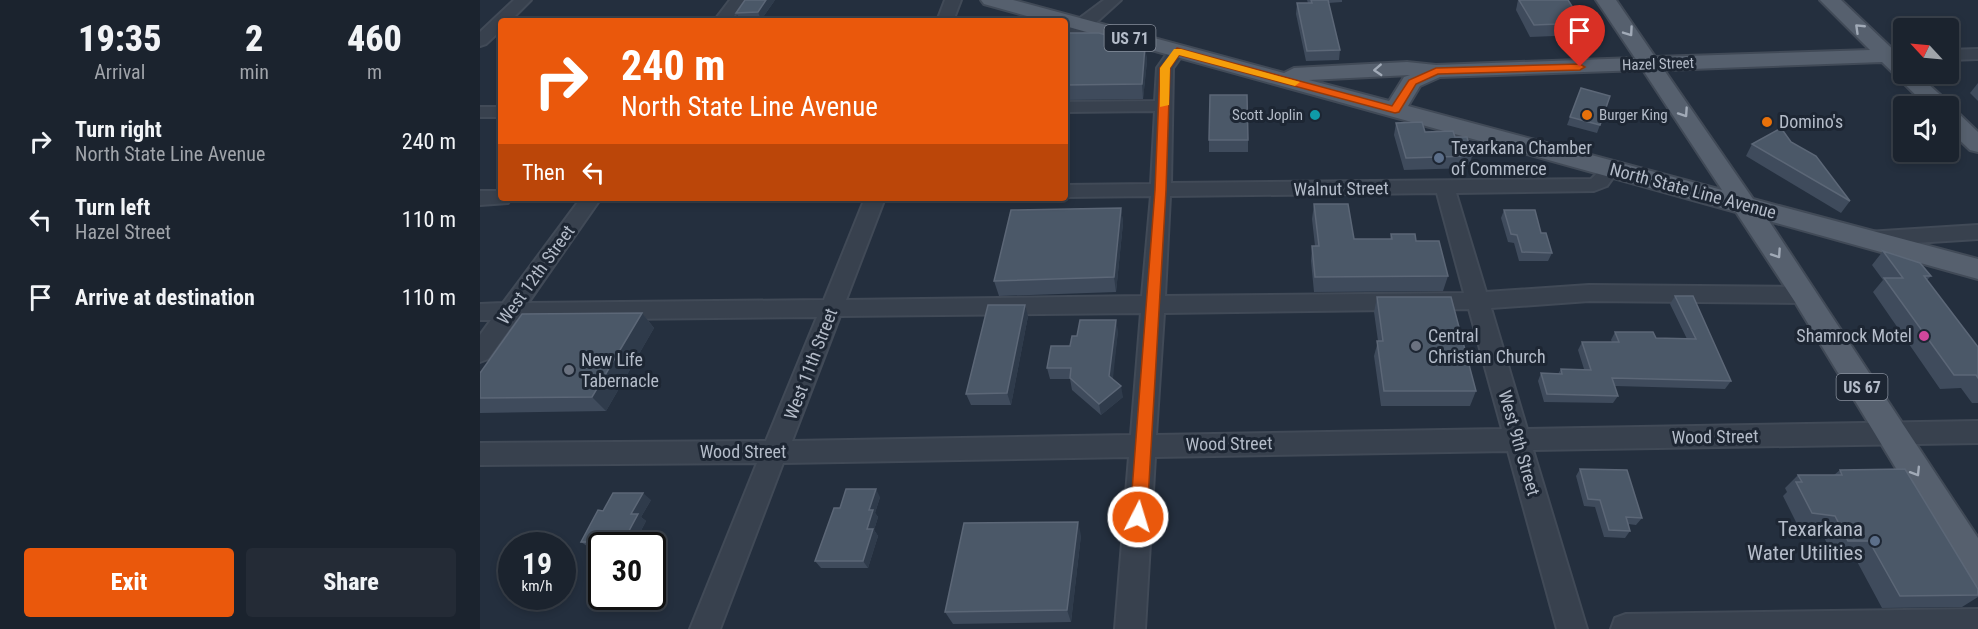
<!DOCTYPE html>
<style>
body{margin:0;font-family:"Roboto Condensed",sans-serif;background:#242b36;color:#f1f3f6;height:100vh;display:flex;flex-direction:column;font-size:22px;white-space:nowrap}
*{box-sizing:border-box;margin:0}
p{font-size:20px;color:#a0a4aa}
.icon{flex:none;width:33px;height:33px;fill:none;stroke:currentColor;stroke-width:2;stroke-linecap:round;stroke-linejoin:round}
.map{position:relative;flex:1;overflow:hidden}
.panel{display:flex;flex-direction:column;background:#1b232e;width:480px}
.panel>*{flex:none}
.top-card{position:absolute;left:18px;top:18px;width:570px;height:183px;border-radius:6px;box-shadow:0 3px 9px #0003,0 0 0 2px #39404a;background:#ea580c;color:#fff;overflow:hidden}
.needle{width:39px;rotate:296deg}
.fabs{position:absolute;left:1413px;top:18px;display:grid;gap:12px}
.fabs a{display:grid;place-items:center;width:66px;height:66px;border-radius:6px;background:#1b232e;box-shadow:0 3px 9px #0003,0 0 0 2px #39404a;font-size:30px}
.speed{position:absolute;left:18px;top:532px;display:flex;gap:12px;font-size:30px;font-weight:700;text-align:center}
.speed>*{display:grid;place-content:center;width:78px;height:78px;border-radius:50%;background:#1b232e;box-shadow:0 3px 9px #0003,0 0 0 2px #39404a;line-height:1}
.speed small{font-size:15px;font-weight:400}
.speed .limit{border:3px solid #111;border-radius:9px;background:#fff;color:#111}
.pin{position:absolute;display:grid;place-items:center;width:51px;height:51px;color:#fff;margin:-62px -26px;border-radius:50% 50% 50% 0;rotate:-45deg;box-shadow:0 0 6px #0007}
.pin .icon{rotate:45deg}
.me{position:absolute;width:66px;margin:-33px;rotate:5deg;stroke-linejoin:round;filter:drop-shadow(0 0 4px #0008)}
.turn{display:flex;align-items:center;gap:21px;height:126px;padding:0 24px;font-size:27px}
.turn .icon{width:78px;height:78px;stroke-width:2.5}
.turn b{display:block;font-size:42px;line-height:51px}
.then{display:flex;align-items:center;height:57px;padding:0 24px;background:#0003;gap:12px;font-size:22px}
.eta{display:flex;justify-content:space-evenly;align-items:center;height:102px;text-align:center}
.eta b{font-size:36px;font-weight:800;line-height:42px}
.button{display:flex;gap:12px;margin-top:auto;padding:12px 24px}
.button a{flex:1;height:69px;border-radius:6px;background:#ea580c;color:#fff;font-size:24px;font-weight:800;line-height:69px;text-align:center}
.button a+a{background:#242b36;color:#f1f3f6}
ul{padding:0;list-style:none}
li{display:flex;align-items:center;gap:18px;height:78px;padding:0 24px}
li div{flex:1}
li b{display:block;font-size:22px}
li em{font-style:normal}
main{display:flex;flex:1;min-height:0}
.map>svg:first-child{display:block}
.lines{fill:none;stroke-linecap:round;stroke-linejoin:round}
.minor-casing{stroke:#414a57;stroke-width:4}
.major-casing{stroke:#414a57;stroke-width:4}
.minor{fill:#38414e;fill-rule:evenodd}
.major{fill:#56606e;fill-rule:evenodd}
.wall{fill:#3f4b5c}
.shaded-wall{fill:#2f3b4b}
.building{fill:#4b5868;stroke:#5c6777;stroke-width:1.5}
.oneway{stroke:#a1aab7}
.route{fill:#ea580c;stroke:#983908;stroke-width:1.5}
.slow{fill:#f59e0b}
.culture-dot{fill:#0f9aa8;stroke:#1d2633;stroke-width:2}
.food-dot{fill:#e8710a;stroke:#1d2633;stroke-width:2}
.service-dot{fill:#5c6f8a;stroke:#1d2633;stroke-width:2}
.hotel-dot{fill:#d1479c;stroke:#1d2633;stroke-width:2}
.worship-dot{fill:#6b7280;stroke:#1d2633;stroke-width:2}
.labels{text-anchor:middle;stroke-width:6;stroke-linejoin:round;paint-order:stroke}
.far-street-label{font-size:15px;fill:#b4bcc9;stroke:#1d2633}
.far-poi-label{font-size:15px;fill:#b4bcc9;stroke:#1d2633;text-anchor:end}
.shield{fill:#1d2633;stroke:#878f9c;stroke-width:1.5}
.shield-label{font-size:16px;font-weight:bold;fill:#b4bcc9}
.poi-label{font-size:18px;fill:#b4bcc9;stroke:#1d2633;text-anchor:start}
.street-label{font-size:18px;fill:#b4bcc9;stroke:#1d2633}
.near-poi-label{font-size:21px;fill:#b4bcc9;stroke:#1d2633;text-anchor:end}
</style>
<main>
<section class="panel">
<div class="eta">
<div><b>19:35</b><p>Arrival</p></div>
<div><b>2</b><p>min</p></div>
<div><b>460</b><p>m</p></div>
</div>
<ul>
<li><svg class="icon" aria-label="right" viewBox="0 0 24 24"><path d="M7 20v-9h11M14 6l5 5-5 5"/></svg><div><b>Turn right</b><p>North State Line Avenue</p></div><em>240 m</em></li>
<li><svg class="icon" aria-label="left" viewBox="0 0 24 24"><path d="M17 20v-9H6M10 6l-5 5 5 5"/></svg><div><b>Turn left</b><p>Hazel Street</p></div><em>110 m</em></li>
<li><svg class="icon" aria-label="arrive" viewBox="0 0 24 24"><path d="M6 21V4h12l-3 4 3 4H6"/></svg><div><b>Arrive at destination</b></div><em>110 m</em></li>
</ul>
<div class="button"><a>Exit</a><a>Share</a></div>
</section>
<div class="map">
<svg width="1498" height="629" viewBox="0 0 1498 629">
<rect width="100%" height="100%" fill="#242f3e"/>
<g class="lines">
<g class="minor-casing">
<g id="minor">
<path d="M34 0H51L30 21H21V30L6 44 0 46V32Z"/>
<path d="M250 0H266L250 21H234Z"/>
<path d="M465 0H481L473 21H457Z"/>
<path d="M624 0H641L609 29 585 41V29Z"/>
<path d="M697 46 705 51 693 68 691 183 1111 179C1121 171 1122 160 1137 164L1140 168 1127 186 1114 191 976 193 1006 292 1109 285 1325 287 1333 289 1336 295 1333 301 1325 303 1109 301 1011 308 1047 429 1498 421V443L1053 450 1107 629H1077L1028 451 675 457 665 629H635L649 457 303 463 240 629H210L277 463 0 465V443L286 441 337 317 36 320 8 359 0 362V335L11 320H0V304L23 303 101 198H121L48 303 344 300 385 198H405L366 300 662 296 671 196 585 197V185L671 184 675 111 585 112V102L675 101 677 68 691 48ZM957 193 984 293 685 296 690 196ZM989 309 1022 429 676 435 684 313ZM661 313 651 435 312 441 360 316Z"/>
<path d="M1498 49V59L1468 60V50Z"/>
<rect x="0" y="107" width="21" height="10"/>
<path d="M0 191H21V198H31L28 203 0 205Z"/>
<path d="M1498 225V239L1387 246 1380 244 1377 239 1380 234 1387 232Z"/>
<path d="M1498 609V629H1131L1135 618 1146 614Z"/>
</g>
</g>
<g class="major-casing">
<g id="major">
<path d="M501 0H533L804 73 814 68 927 62 956 65 1155 58 1116 0H1136L1175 57 1390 50 1340 0H1361L1424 60V74H1437L1467 101 1470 106 1468 108 1447 106 1402 62 1184 70 1273 199 1498 259V279L1289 221 1498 538V587L1485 582 1315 302 1256 212 585 26V21H565L504 4ZM1163 70 1242 190 928 106 940 86 960 77ZM930 75 924 77 909 101 829 80Z"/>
<path d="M1468 109 1476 111 1498 132V152L1490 150 1468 129Z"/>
</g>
</g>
<use href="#minor" class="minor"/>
<use href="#major" class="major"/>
</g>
<g class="wall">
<path d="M295 0 281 20H260L256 13Z"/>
<path d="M827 0H862V2L848 3 860 50 859 60 826 61 816 14 817 3H828Z"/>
<path d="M1038 0H1088L1103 23 1099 35 1050 37 1036 10Z"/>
<path d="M585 33 665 46 667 61 663 99 585 100Z"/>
<path d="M1498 83V101L1490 93Z"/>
<path d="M1101 88 1120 125 1117 133 1087 125Z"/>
<path d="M916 123 945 132 975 137 992 156 989 168 924 170 914 135Z"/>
<rect x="729" y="140" width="39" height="12"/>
<path d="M1311 142 1370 201 1361 213 1266 156 1272 144Z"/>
<path d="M834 204 874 239H910L911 234 936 241 968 276 963 291 834 292 831 261 832 246H835L832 219Z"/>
<path d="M641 208 643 223 636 292 519 296 514 281Z"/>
<path d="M1024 210 1061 233 1072 253 1068 261H1039L1034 243 1028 242 1021 218Z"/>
<path d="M1403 251 1451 276 1447 280 1498 347V403H1492L1481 388 1460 389 1393 292 1403 280 1392 265Z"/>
<path d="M1195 296 1251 381 1245 389 1135 386 1138 396 1133 403 1064 402 1058 381 1061 373 1078 374 1081 369H1104L1098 350 1102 342H1132L1131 340 1135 332 1176 338 1207 339 1190 304Z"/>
<path d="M897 297 996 391 990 406H901L894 356 898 341 894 312Z"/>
<path d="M162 313 174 328 126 411 0 413V373Z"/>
<path d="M548 316 531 405H491L486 394Z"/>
<path d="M638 331 632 379 643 397 621 415 592 390 590 379H570L567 368 590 346Z"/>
<path d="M1100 469 1162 518 1156 525 1148 524 1150 531 1145 538 1124 537 1115 507 1104 506 1096 476Z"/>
<path d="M1360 470 1498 589V597L1482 607 1402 608 1373 554H1352L1340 529 1318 526 1303 496 1307 492 1305 488 1318 475H1354Z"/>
<path d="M400 497 395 513 398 517 394 530 398 536 388 568H341L335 561 360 508Z"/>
<path d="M171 500 161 517 166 521 153 546H122V549L110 548 101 542 123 511Z"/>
<path d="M601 535 591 622 473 624 465 612Z"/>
</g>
<g class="shaded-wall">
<path d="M286 0H295L281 20 278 12Z"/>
<path d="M665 46 667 61 663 99 662 84Z"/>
<path d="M641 208 643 223 636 292 634 277Z"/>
<path d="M545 305 548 316 531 405 527 393Z"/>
<path d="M162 313 174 328 126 411 112 397Z"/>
<path d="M636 320 638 331 632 388 629 376Z"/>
<path d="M641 386 643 397 621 415 619 404Z"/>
<path d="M396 489 400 497 395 513 398 517 394 530 398 536 388 568 383 561 389 510Z"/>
<path d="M163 493 171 500 161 517 166 521 153 546H148L143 542 151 514Z"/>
<path d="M598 522 601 535 591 622 587 610Z"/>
</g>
<g class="building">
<path d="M265 0H286L278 12 256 13Z"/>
<path d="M831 0H848L860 50 827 51 817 3H832Z"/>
<path d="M1039 0H1088L1103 23 1054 25Z"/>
<path d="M585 33H619L665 46 662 84 585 85Z"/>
<path d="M1101 88 1130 96 1120 125 1090 117Z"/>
<path d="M730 95H767L768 140H729Z"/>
<path d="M942 122 945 132 973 131 975 137H987L992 156 926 158 916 123Z"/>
<path d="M1301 128 1311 142 1336 156 1370 201 1272 144Z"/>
<path d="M834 204H868L874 239H912L911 234H935L936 241H959L968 276 835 277 832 246H839Z"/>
<path d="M641 208 634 277 514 281 531 210Z"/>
<path d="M1024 210H1055L1061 233H1066L1072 253 1042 252 1037 235 1031 234Z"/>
<path d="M1403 251 1440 263 1451 276H1444L1498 347V378L1496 375H1474L1404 278H1423Z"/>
<path d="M1195 296H1213L1251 381 1132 378 1138 396 1067 394 1061 373 1082 374 1081 369 1111 370 1102 342H1139L1135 332H1173L1176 338 1216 339Z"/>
<path d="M897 297H971L996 391H904L897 341H903Z"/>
<path d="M508 305H545L527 393 486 394Z"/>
<path d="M162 313 112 397 0 398V373L42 314Z"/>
<path d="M600 320H636L629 376 641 386 619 404 590 378 591 368H567L571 346H590L592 336H597Z"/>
<path d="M1100 469 1147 470 1162 518 1146 517 1150 531 1129 530 1120 500 1108 499Z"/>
<path d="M1425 469 1498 589V595L1420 596 1389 541H1368L1355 516 1332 513 1316 482H1322L1318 475H1362L1360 470Z"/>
<path d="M366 489H396L389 510H393L387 529H393L383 561H335L354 508H360Z"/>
<path d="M133 493H163L151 514H158L143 542H101L118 510 123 511Z"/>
<path d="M598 522 587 610 465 612 484 523Z"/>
</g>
<defs><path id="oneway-chevron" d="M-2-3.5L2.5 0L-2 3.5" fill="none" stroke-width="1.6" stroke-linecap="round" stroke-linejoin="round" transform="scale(1.5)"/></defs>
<g class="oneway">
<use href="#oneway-chevron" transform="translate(1379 28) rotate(-136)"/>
<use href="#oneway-chevron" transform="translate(1149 32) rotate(55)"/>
<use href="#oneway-chevron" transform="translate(898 70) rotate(177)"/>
<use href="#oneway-chevron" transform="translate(1204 113) rotate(56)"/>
<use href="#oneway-chevron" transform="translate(1297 254) rotate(56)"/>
<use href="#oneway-chevron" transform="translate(1436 472) rotate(58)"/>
</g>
<path class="route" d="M697 48 912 106 929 80 956 68 1100 64 1105 67 1100 70 958 74 936 84 919 112 915 113 699 55 690 68 686 190 667 517 664 523 658 525 653 523 650 517 675 190 680 68Z"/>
<path class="slow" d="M694 49H701L820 82 815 86 699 55 690 68 689 105 680 107V68Z"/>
<circle class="culture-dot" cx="835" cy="115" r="6"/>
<g class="food-dot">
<circle cx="1107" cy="115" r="6"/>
<circle cx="1287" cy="122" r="6"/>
</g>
<g class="service-dot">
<circle cx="959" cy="158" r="6"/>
<circle cx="1395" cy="541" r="6"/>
</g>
<circle class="hotel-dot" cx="1444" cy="336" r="6"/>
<g class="worship-dot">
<circle cx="936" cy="346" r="6"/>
<circle cx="89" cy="370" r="6"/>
</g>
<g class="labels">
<g class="far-street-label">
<text transform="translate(1178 64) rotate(-2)" y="5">Hazel Street</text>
</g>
<g class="far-poi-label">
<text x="823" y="120">Scott Joplin</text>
<text x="1119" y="120" text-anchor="start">Burger King</text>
</g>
<g class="shield">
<rect x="624.5" y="25" width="51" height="26" rx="4.5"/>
<rect x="1356.5" y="374" width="51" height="26" rx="4.5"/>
</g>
<g class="shield-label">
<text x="650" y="44">US 71</text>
<text x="1382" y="393">US 67</text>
</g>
<g class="poi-label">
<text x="1299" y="128">Domino's</text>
<text x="971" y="154">Texarkana Chamber<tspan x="971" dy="21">of Commerce</tspan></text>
<text x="948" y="342">Central<tspan x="948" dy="21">Christian Church</tspan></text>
<text x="1432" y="342" text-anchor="end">Shamrock Motel</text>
<text x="101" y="366">New Life<tspan x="101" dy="21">Tabernacle</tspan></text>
</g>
<g class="street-label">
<text transform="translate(861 189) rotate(-1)" y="6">Walnut Street</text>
<text transform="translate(1213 191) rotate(15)" y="6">North State Line Avenue</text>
<text transform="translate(56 275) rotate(-54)" y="6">West 12th Street</text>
<text transform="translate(331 364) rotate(-69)" y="6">West 11th Street</text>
<text transform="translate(1235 437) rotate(-1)" y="6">Wood Street</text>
<text transform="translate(1039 443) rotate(74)" y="6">West 9th Street</text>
<text transform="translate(749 444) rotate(-1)" y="6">Wood Street</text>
<text x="263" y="458">Wood Street</text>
</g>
<g class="near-poi-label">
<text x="1383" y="536">Texarkana<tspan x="1383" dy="24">Water Utilities</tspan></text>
</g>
</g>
</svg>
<div class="fabs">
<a><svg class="needle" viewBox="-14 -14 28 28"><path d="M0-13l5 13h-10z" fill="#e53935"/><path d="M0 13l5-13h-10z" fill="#a0a4aa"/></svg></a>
<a><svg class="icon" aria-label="sound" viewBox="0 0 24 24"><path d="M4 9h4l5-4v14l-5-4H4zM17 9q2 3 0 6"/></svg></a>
</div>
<div class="speed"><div>19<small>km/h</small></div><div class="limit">30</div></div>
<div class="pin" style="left:1100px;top:67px;background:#d93025"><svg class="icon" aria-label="arrive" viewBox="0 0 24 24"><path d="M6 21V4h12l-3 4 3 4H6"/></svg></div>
<svg class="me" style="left:658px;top:517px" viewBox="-20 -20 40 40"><circle r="17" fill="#ea580c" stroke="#fff" stroke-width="3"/><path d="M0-11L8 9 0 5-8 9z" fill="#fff"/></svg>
<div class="top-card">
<div class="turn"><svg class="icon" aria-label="right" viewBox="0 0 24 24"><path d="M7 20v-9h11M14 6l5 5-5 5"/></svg><div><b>240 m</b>North State Line Avenue</div></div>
<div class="then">Then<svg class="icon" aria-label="left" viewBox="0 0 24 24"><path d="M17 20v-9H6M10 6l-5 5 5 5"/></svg></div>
</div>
</div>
</main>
